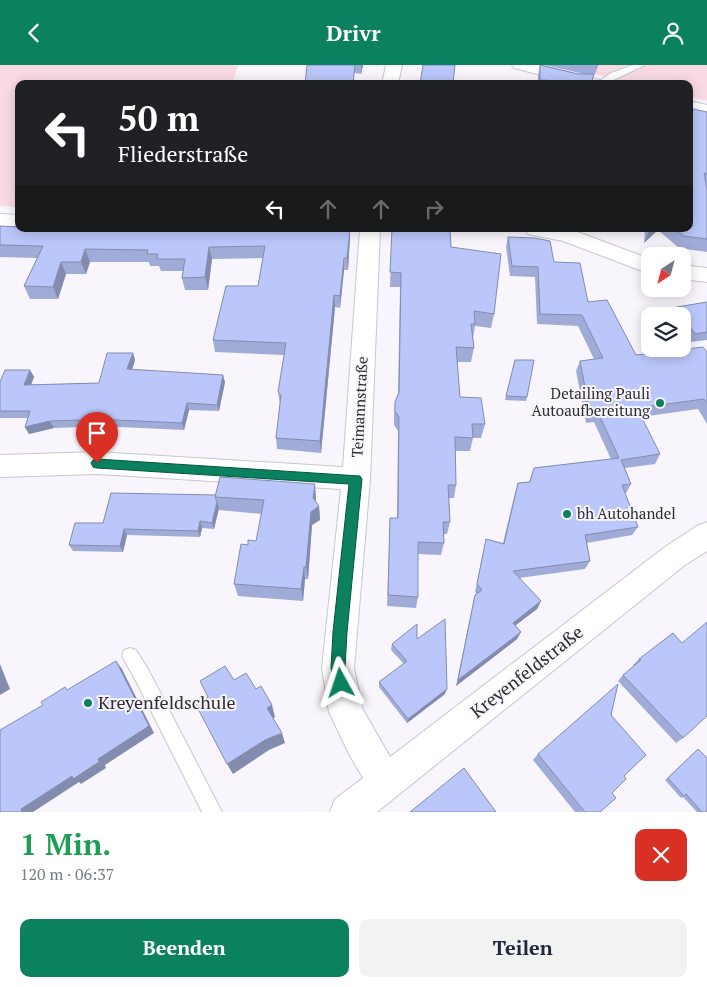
<!DOCTYPE html>
<html lang="de">
<meta charset="utf-8">
<style>
body{margin:0;font-family:"PT Serif",serif;background:#f2f2f3;color:#1f2937;height:100vh;display:flex;flex-direction:column;font-size:19px;white-space:nowrap}
*{box-sizing:border-box;margin:0}
p{font-size:16px;color:#747a83}
.icon{flex:none;width:28px;height:28px;fill:none;stroke:currentColor;stroke-width:2;stroke-linecap:round;stroke-linejoin:round}
.map{position:relative;height:747px;overflow:hidden}
.side{display:flex;flex-direction:column;background:#fff;flex:1}
.side>*{flex:none}
.guide{position:absolute;left:15px;top:15px;width:678px;height:152px;border-radius:10px;box-shadow:0 2px 12px #0003;background:#202124;color:#fff;overflow:hidden}
.needle{width:32px;rotate:216deg}
.buttons{position:absolute;left:641px;top:182px;display:grid;gap:10px}
.buttons a{display:grid;place-items:center;width:50px;height:50px;border-radius:10px;background:#fff;box-shadow:0 2px 12px #0003;font-size:25px}
.pin{position:absolute;display:grid;place-items:center;width:42px;height:42px;color:#fff;margin:-51px -21px;border-radius:50% 50% 50% 0;rotate:-45deg;box-shadow:0 0 5px #0007}
.pin .icon{rotate:45deg}
.me{position:absolute;width:55px;margin:-28px;rotate:355deg;stroke-linejoin:round;filter:drop-shadow(0 0 4px #0008)}
.turn{display:flex;align-items:center;gap:18px;height:105px;padding:0 20px;font-size:22px}
.turn .icon{width:65px;height:65px;stroke-width:2.5}
.turn b{display:block;font-size:35px;line-height:42px}
.lanes{display:flex;align-items:center;height:48px;padding:0 20px;background:#0003;justify-content:center;gap:25px;direction:ltr}
.lanes .off{opacity:.35}
.round{display:grid;place-items:center;flex:none;width:52px;height:52px;border-radius:10px;background:#f2f2f3}
.headline{display:flex;align-items:center;justify-content:space-between;height:85px;padding:0 20px}
h1{font-size:30px;font-weight:700;line-height:38px;color:#1e9e55}
.cta{display:flex;gap:10px;margin-top:auto;padding:10px 20px}
.cta a{flex:1;height:58px;border-radius:10px;background:#0b8160;color:#fff;font-size:20px;font-weight:700;line-height:58px;text-align:center}
.cta a+a{background:#f2f2f3;color:#1f2937}
header{display:flex;justify-content:space-between;align-items:center;height:65px;padding:0 20px;background:#0b8160;color:#fff;font-size:22px;font-weight:700}
.map>svg:first-child{display:block}
.green{fill:#f9dae4}
.lines{fill:none;stroke-linecap:round;stroke-linejoin:round}
.lane-casing{stroke:#c9c6ce;stroke-width:2}
.street-casing{stroke:#c9c6ce;stroke-width:2}
.lane{fill:#fff;fill-rule:evenodd}
.street{fill:#fff;fill-rule:evenodd}
.wall{fill:#a1abd7}
.shaded-wall{fill:#838baf}
.building{fill:#bbc7fa;stroke:#838baf}
.route{fill:#0b8160;stroke:#07543e}
.poi-dot{fill:#0b8160;stroke:#f8f5fd;stroke-width:2}
.labels{text-anchor:middle;stroke-width:4;stroke-linejoin:round;paint-order:stroke}
.poi-label{font-size:15px;fill:#2d2c2f;stroke:#f8f5fd;text-anchor:end}
.street-label{font-size:15px;fill:#2d2c2f;stroke:#f8f5fd}
.near-street-label{font-size:18px;fill:#2d2c2f;stroke:#f8f5fd}
.near-poi-label{font-size:18px;fill:#2d2c2f;stroke:#f8f5fd;text-anchor:start}
</style>
<header><svg class="icon" aria-label="back" viewBox="0 0 24 24"><path d="M15 5l-7 7 7 7"/></svg>Drivr<svg class="icon" aria-label="person" viewBox="0 0 24 24"><circle cx="12" cy="8" r="4"/><path d="M4 21q1-7 8-7t8 7"/></svg></header>
<div class="map">
<svg width="707" height="747" viewBox="0 0 707 747">
<rect width="100%" height="100%" fill="#f8f5fd"/>
<g class="green">
<path d="M0 0H238L232 19H19V142L0 141Z"/>
<path d="M557 0H707V36L689 31V19H636Z"/>
</g>
<g class="lines">
<g class="lane-casing">
<g id="lane">
<path d="M633 0H645L605 19H595L611 8Z"/>
<path d="M130 583 136 585 148 604 222 747H202L136 616 122 591 124 585Z"/>
</g>
</g>
<g class="street-casing">
<g id="street">
<path d="M386 0H402L398 19H382Z"/>
<path d="M512 0H540L603 16 605 19H576L514 3Z"/>
<path d="M689 36 707 40V50L689 46Z"/>
<path d="M0 149 19 150V162L0 161Z"/>
<path d="M360 164H380L370 414 354 603 362 643 390 692 665 482 697 461 707 457V486L685 500 377 747H330L335 734 363 713 349 689 329 647 322 603 341 424 97 409 0 412V390L97 387 343 402Z"/>
<path d="M525 164H564L575 166 650 194V209L563 176 528 169Z"/>
<path d="M682 200 707 203V217L682 214Z"/>
</g>
</g>
<use href="#lane" class="lane"/>
<use href="#street" class="street"/>
</g>
<g class="wall">
<path d="M307 0H363L361 9Z"/>
<path d="M540 0 578 9H584L545 0H598L593 12 592 19H538V11Z"/>
<path d="M707 47V187L679 183 658 165 644 178 645 164H689Z"/>
<path d="M0 161 350 172 348 205H344L340 243 335 242 321 388 277 384 276 373 280 339 278 327 284 290 215 287 213 275 258 221 263 193 212 194 208 225H185L182 213 183 206H161L159 201H150L149 197H90L86 209H66L58 234H30L24 221 37 193 0 192Z"/>
<path d="M392 164 451 182 494 249 491 263 475 261 473 273 474 283 471 297H457L460 332 485 359 481 373H473L470 386H455L456 420 454 433H449L450 457 447 469H444V478L441 490 418 489V532L416 543 387 541 390 453H397L398 366 394 360V350L395 337 398 329 400 222H390Z"/>
<path d="M508 172 554 197 636 290 707 287V359L698 344 641 352 660 389 655 399 625 403 631 419 626 428H625L638 462 632 470 587 478 590 496 585 504 519 513 541 536 537 544 515 561 521 567 517 574 456 621 473 538 475 530 477 529 475 527 484 483 486 474 503 478 515 428 518 418 529 417 534 403 611 394 594 357 586 358 576 306 580 296 594 294 578 261 537 259 535 212 510 211 506 182Z"/>
<path d="M707 237V275L691 277 682 264V251H674L673 250 677 242Z"/>
<path d="M133 288 135 295 132 304 225 317 219 346 189 345 184 365 98 361 92 364 81 362 54 363 29 369 25 362 28 353H0V317L30 305 34 312 31 320 99 318Z"/>
<path d="M515 295 527 332 526 336 505 335Z"/>
<path d="M111 428 316 433 315 436 319 441 320 455 312 460 308 514H305L303 536 238 531 234 519 248 480 256 476 262 449 219 445V443L214 464 202 463 200 472 127 470 123 487 73 486 69 480 103 458Z"/>
<path d="M417 574 445 629 407 658 379 622V617L404 599 391 585 392 579Z"/>
<path d="M682 578 683 673 676 678 618 616 623 610 634 601 633 600 639 594Z"/>
<path d="M611 650 624 711 612 728 600 747H575L533 695 538 689Z"/>
<path d="M698 684 707 747H697L683 732 681 733 665 715Z"/>
</g>
<g class="shaded-wall">
<path d="M361 0H363L361 9Z"/>
<path d="M597 0H598L594 12Z"/>
<path d="M350 164V172L348 205 347 193Z"/>
<path d="M651 164H659L644 178 649 166Z"/>
<path d="M209 182 212 194 208 225 205 212Z"/>
<path d="M85 184 90 197 86 209 81 197Z"/>
<path d="M344 193V205L340 243V231Z"/>
<path d="M61 197 66 209 58 234 53 222Z"/>
<path d="M334 230 335 242 321 388 320 376Z"/>
<path d="M133 288 135 295 130 311 127 304Z"/>
<path d="M30 305 34 312 28 327 24 320Z"/>
<path d="M223 310 225 317 219 346 217 340Z"/>
<path d="M187 338 189 345 184 365 182 358Z"/>
<path d="M95 354 98 361 92 364 89 358Z"/>
<path d="M50 356 54 363 29 369 25 362Z"/>
<path d="M315 419 316 433 314 444 319 441 320 455 312 460 308 514 306 502 311 447Z"/>
<path d="M217 437 219 443 214 464 212 458Z"/>
<path d="M200 456 202 463 200 472 198 466Z"/>
<path d="M124 464 127 470 123 487 120 481Z"/>
<path d="M304 502 305 514 303 536 301 524Z"/>
<path d="M541 536 537 544 509 565 513 558Z"/>
<path d="M521 567 517 574 456 621 458 615Z"/>
<path d="M116 596 122 604 154 668 105 700 106 703 81 719 79 717 33 747H22L21 744 98 694Z"/>
<path d="M0 599 10 624 0 630Z"/>
<path d="M447 624 445 629 407 658 408 654Z"/>
<path d="M272 640 275 652 271 655 267 643Z"/>
<path d="M282 668 285 678 269 685 233 709 227 699 265 675Z"/>
</g>
<g class="building">
<path d="M307 0H355L353 19H305Z"/>
<path d="M423 0H455L453 19H420Z"/>
<path d="M540 0 578 9H594L591 19H563V16L540 15Z"/>
<path d="M689 43 707 47V109L704 108 707 125V174L684 171 675 164H689Z"/>
<path d="M0 161 19 162V164H350L347 193H344L340 231 334 230 320 376 276 373 281 330 278 327 286 278 213 275 226 221H258L265 181 209 182 205 212 182 213 185 194H157L158 189H147L148 185 85 184 81 197H61L53 222 24 221 43 181 0 180Z"/>
<path d="M392 164H450L451 182 501 189 494 249 474 246 475 259H471L474 283 456 282 460 332 481 333 485 359H472L473 373 455 372 456 420H448L450 457H443L444 478 418 477V532L388 530 390 453H398L399 352 395 346V337L399 327 401 208 390 207Z"/>
<path d="M508 172 535 173 550 176 554 197 580 198 588 237 607 235 636 290 703 282 707 287V339L704 334 637 343 660 389 621 395 631 419 622 420 638 462 585 470 590 496 513 506 541 536 513 558 521 567 458 615 475 530 482 525 477 519 486 474 504 479 518 418 530 417 534 403 619 393 598 347 590 348 580 296 603 293 582 250 540 249 538 202 512 201Z"/>
<path d="M707 237V267L695 269 677 242Z"/>
<path d="M107 288H133L127 304 223 310 217 340 187 338 182 358 95 354 89 358 78 355 50 356 25 362 30 346H0V317L5 305H30L24 320 99 318Z"/>
<path d="M515 295H534L527 332 506 331Z"/>
<path d="M220 412 315 419 313 433 319 441 311 447 306 502H304L301 524 234 519 241 479 248 480V475L256 476 264 435 215 432Z"/>
<path d="M111 428 216 430 215 432 217 437 212 458 200 456 198 466 124 464 120 481 69 480 75 458H103Z"/>
<path d="M445 554 447 624 408 654 379 617 407 596 392 579 417 559V574Z"/>
<path d="M707 557V651L683 673 623 610 641 595 639 594 673 568 682 578Z"/>
<path d="M116 596 149 661 98 694 99 697 73 714 72 711 21 744 22 747H0V665L43 640 41 637 54 629 65 622 67 625Z"/>
<path d="M225 601 234 615 246 608 256 624 261 621 272 640 267 643 282 668 265 675 227 699 196 640 208 632 200 616Z"/>
<path d="M618 619 611 650 646 690 624 711 626 714 612 728 616 733 600 747H585L538 689Z"/>
<path d="M698 684 707 693V747H702L686 729 684 731 668 713Z"/>
<path d="M464 703 496 747H410Z"/>
</g>
<path class="route" d="M97 394 360 411 362 414 347 567 345 603 348 618 346 623 341 625 336 623 331 603 333 567 349 419 97 403 93 402 91 398 93 395Z"/>
<g class="poi-dot">
<circle cx="660" cy="338" r="5"/>
<circle cx="567" cy="449" r="5"/>
<circle cx="88" cy="638" r="5"/>
</g>
<g class="labels">
<g class="poi-label">
<text x="650" y="334">Detailing Pauli<tspan x="650" dy="17">Autoaufbereitung</tspan></text>
<text x="577" y="454" text-anchor="start">bh Autohandel</text>
</g>
<g class="street-label">
<text transform="translate(360 342) rotate(-87)" y="5">Teimannstraße</text>
</g>
<g class="near-street-label">
<text transform="translate(527 607) rotate(-38)" y="6">Kreyenfeldstraße</text>
</g>
<g class="near-poi-label">
<text x="98" y="644">Kreyenfeldschule</text>
</g>
</g>
</svg>
<div class="buttons">
<a><svg class="needle" viewBox="-14 -14 28 28"><path d="M0-13l5 13h-10z" fill="#e53935"/><path d="M0 13l5-13h-10z" fill="#747a83"/></svg></a>
<a><svg class="icon" aria-label="layers" viewBox="0 0 24 24"><path d="M12 4l9 5-9 5-9-5zM3 14l9 5 9-5"/></svg></a>
</div>
<div class="pin" style="left:97px;top:398px;background:#d93025"><svg class="icon" aria-label="arrive" viewBox="0 0 24 24"><path d="M6 21V4h12l-3 4 3 4H6"/></svg></div>
<svg class="me" style="left:341px;top:618px" viewBox="-20 -20 40 40"><path d="M0-17L14 15 0 8-14 15z" fill="#0b8160" stroke="#fff" stroke-width="4"/></svg>
<div class="guide">
<div class="turn"><svg class="icon" aria-label="left" viewBox="0 0 24 24"><path d="M17 20v-9H6M10 6l-5 5 5 5"/></svg><div><b>50 m</b>Fliederstraße</div></div>
<div class="lanes"><svg class="icon" aria-label="left" viewBox="0 0 24 24"><path d="M17 20v-9H6M10 6l-5 5 5 5"/></svg><svg class="icon off" aria-label="ahead" viewBox="0 0 24 24"><path d="M12 20V5M6 11l6-6 6 6"/></svg><svg class="icon off" aria-label="ahead" viewBox="0 0 24 24"><path d="M12 20V5M6 11l6-6 6 6"/></svg><svg class="icon off" aria-label="right" viewBox="0 0 24 24"><path d="M7 20v-9h11M14 6l5 5-5 5"/></svg></div>
</div>
</div>
<section class="side">
<div class="headline"><div><h1>1 Min.</h1><p>120 m · 06:37</p></div><a class="round" style="background:#d93025;color:#fff"><svg class="icon" aria-label="close" viewBox="0 0 24 24"><path d="M6 6l12 12M18 6L6 18"/></svg></a></div>
<div class="cta"><a>Beenden</a><a>Teilen</a></div>
</section>
